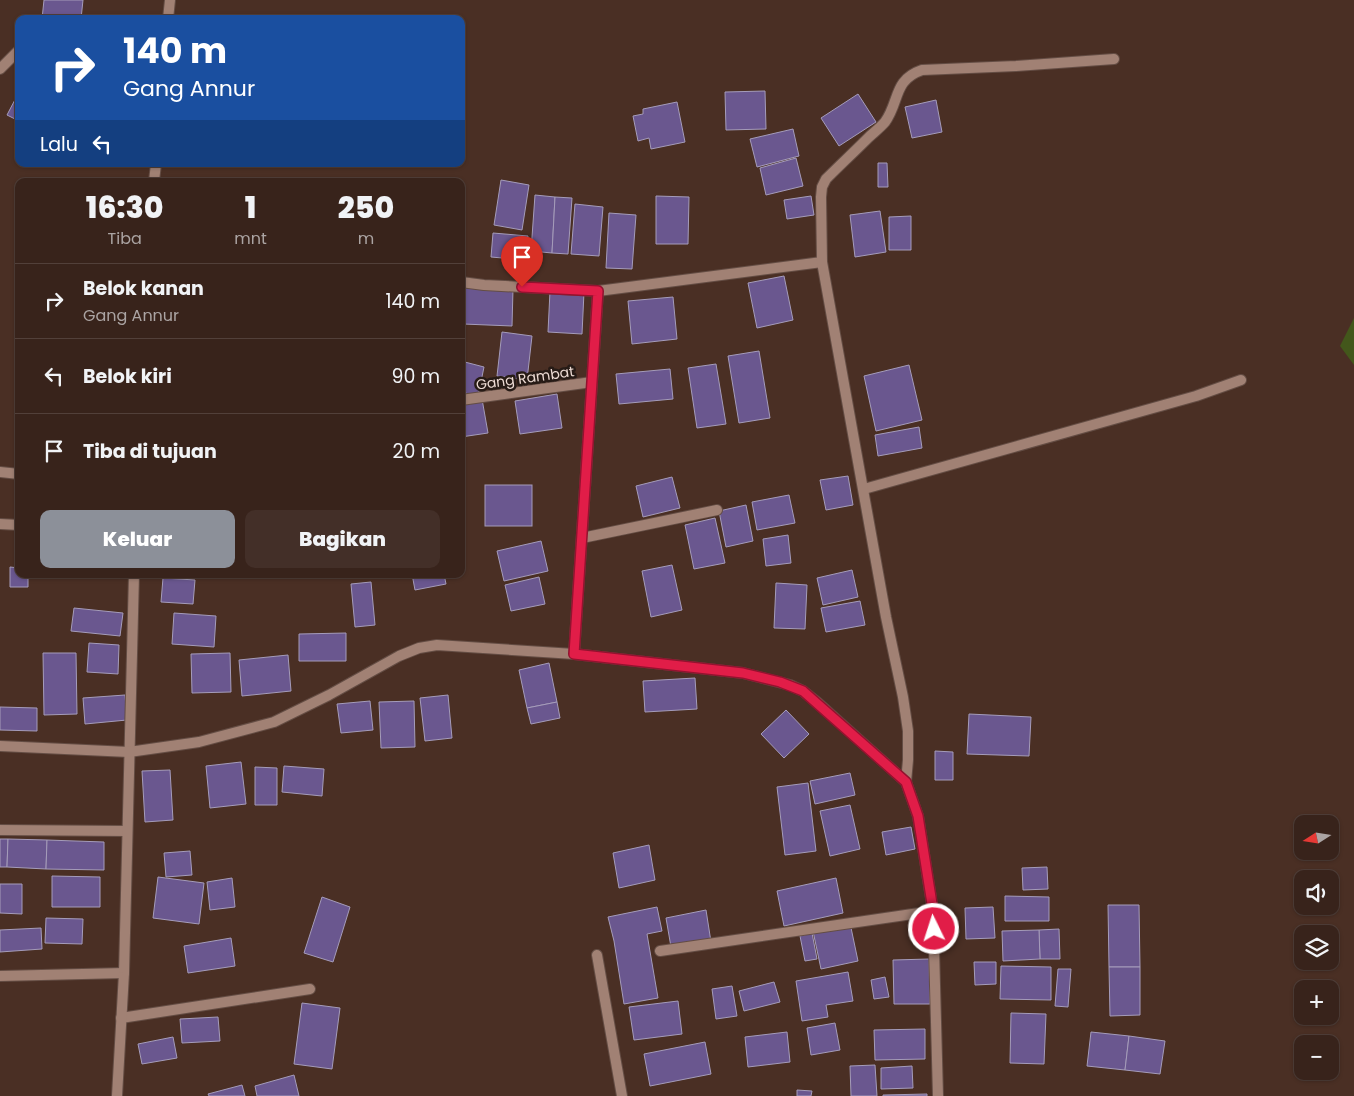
<!DOCTYPE html>
<html lang="id">
<meta charset="utf-8">
<style>
body{margin:0;font-family:Poppins,sans-serif;background:#432f28;color:#f1f3f6;height:100vh;display:flex;flex-direction:column;font-size:19px;white-space:nowrap}
*{box-sizing:border-box;margin:0}
p{font-size:16px;color:#aba4a3}
.icon{flex:none;width:28px;height:28px;fill:none;stroke:currentColor;stroke-width:2;stroke-linecap:round;stroke-linejoin:round}
.map{position:relative;flex:1;overflow:hidden}
.details{position:absolute;left:15px;top:178px;width:450px;height:400px;display:flex;flex-direction:column;background:#38231b;border-radius:10px;box-shadow:0 1px 4px #0004,0 0 0 1px #52403a}
.details>*{flex:none}
.hud{position:absolute;left:15px;top:15px;width:450px;height:152px;border-radius:10px;box-shadow:0 1px 4px #0004,0 0 0 1px #52403a;background:#1a4fa0;color:#fff;overflow:hidden}
.needle{width:32px;rotate:258deg}
.fabs{position:absolute;left:1294px;top:815px;display:grid;gap:10px}
.fabs a{display:grid;place-items:center;width:45px;height:45px;border-radius:10px;background:#38231b;box-shadow:0 1px 4px #0004,0 0 0 1px #52403a;font-size:25px}
.pin{position:absolute;display:grid;place-items:center;width:42px;height:42px;color:#fff;margin:-51px -21px;border-radius:50% 50% 50% 0;rotate:-45deg;box-shadow:0 0 5px #0007}
.pin .icon{rotate:45deg}
.me{position:absolute;width:55px;margin:-28px;rotate:356deg;stroke-linejoin:round;filter:drop-shadow(0 0 4px #0008)}
.turn{display:flex;align-items:center;gap:18px;height:105px;padding:0 25px;font-size:22px}
.turn .icon{width:65px;height:65px;stroke-width:2.5}
.turn b{display:block;font-size:35px;line-height:42px}
.then{display:flex;align-items:center;height:48px;padding:0 25px;background:#0003;gap:10px;font-size:19px}
.eta{display:flex;justify-content:space-evenly;align-items:center;height:85px;text-align:center}
.eta b{font-size:30px;font-weight:800;line-height:35px}
.button{display:flex;gap:10px;margin-top:auto;padding:10px 25px}
.button a{flex:1;height:58px;border-radius:10px;background:#8c9099;color:#fff;font-size:20px;font-weight:800;line-height:58px;text-align:center}
.button a+a{background:#432f28;color:#f1f3f6}
ul{padding:0;list-style:none}
li{display:flex;align-items:center;gap:15px;height:75px;padding:0 25px;border-top:1px solid #52403a}
li div{flex:1}
li b{display:block;font-size:19px}
li em{font-style:normal}
.map>svg:first-child{display:block}
.green{fill:#43571b}
.building{fill:#6a578f;stroke:#a59cba}
.lines{fill:none;stroke-linecap:round;stroke-linejoin:round}
.minor-casing{stroke:#644d44;stroke-width:12}
.tertiary-casing{stroke:#644d44;stroke-width:12}
.minor{stroke:#a18174;stroke-width:10}
.tertiary{stroke:#a18174;stroke-width:10}
.route-casing{stroke:#92132f;stroke-width:12}
.route{stroke:#e11d48;stroke-width:9}
.labels{text-anchor:middle;stroke-width:5;stroke-linejoin:round;paint-order:stroke}
.street-label{font-size:14px;fill:#eddbd4;stroke:#271b16}
</style>
<div class="map">
<svg width="1354" height="1096" viewBox="0 0 1354 1096">
<rect width="100%" height="100%" fill="#4a2f24"/>
<path class="green" d="M1354 318V365L1340 346Z"/>
<g class="building">
<path d="M44 0H83L81 19H42Z"/>
<path d="M765 91 766 129 726 130 725 92Z"/>
<path d="M19 92V121L7 115Z"/>
<path d="M858 94 876 122 839 146 821 118Z"/>
<path d="M936 100 942 132 912 138 905 107Z"/>
<path d="M677 102 685 142 651 149 649 138 638 141 633 116 643 114V109Z"/>
<path d="M793 129 799 156 757 167 750 139Z"/>
<path d="M796 158 803 186 766 195 760 168Z"/>
<path d="M878 163H887L888 187H878Z"/>
<path d="M501 180 529 185 522 230 494 225Z"/>
<path d="M535 195 555 197 552 253 531 251Z"/>
<path d="M656 196 689 197 688 244H656Z"/>
<path d="M811 196 814 215 787 219 784 200Z"/>
<path d="M555 197 572 198 568 254 552 253Z"/>
<path d="M575 204 603 207 599 256 571 254Z"/>
<path d="M880 211 886 252 855 257 850 215Z"/>
<path d="M609 213 636 215 632 269 606 268Z"/>
<path d="M911 216V250H889V217Z"/>
<path d="M493 233 528 236 525 260 491 257Z"/>
<path d="M784 276 793 320 757 328 748 283Z"/>
<path d="M464 286 513 289 512 326 463 324Z"/>
<path d="M550 291 584 292 582 334 548 332Z"/>
<path d="M673 297 677 339 632 344 628 301Z"/>
<path d="M502 332 532 336 527 380 497 376Z"/>
<path d="M759 351 770 418 739 423 728 356Z"/>
<path d="M461 361 484 367 478 396 461 392Z"/>
<path d="M716 364 726 424 697 428 688 368Z"/>
<path d="M909 365 922 420 876 431 864 376Z"/>
<path d="M670 369 673 399 619 404 616 374Z"/>
<path d="M557 394 562 428 520 434 515 401Z"/>
<path d="M482 399 488 433 461 437V403Z"/>
<path d="M919 427 922 448 878 456 875 435Z"/>
<path d="M848 476 853 505 826 510 820 480Z"/>
<path d="M672 477 680 508 643 517 636 486Z"/>
<rect x="485" y="485" width="47" height="41"/>
<path d="M789 495 795 523 757 530 752 502Z"/>
<path d="M746 505 753 541 726 547 719 511Z"/>
<path d="M715 518 725 563 694 569 685 525Z"/>
<path d="M788 535 791 563 766 566 763 539Z"/>
<path d="M541 541 548 571 504 581 497 551Z"/>
<path d="M672 565 682 610 651 617 642 571Z"/>
<path d="M10 567 19 568V574H28V587H10Z"/>
<path d="M852 570 858 597 823 605 817 578Z"/>
<rect x="72" y="574" width="35" height="3"/>
<path d="M259 574H285V577L259 578Z"/>
<path d="M412 574H444L446 584 415 590Z"/>
<path d="M539 577 545 604 511 611 505 585Z"/>
<path d="M163 578 195 580 193 604 161 602Z"/>
<path d="M371 582 375 625 355 627 351 584Z"/>
<path d="M776 583 807 585 805 629 774 628Z"/>
<path d="M860 601 865 625 826 632 821 608Z"/>
<path d="M74 608 123 613 120 636 71 631Z"/>
<path d="M174 613 216 616 214 647 172 644Z"/>
<path d="M346 633V661H299V634Z"/>
<path d="M89 643 119 645 118 674 87 672Z"/>
<path d="M43 653H76L77 714 44 715Z"/>
<path d="M230 653 231 692 192 693 191 654Z"/>
<path d="M288 655 291 691 242 696 239 660Z"/>
<path d="M549 663 557 702 527 708 519 670Z"/>
<path d="M695 678 697 709 645 712 643 681Z"/>
<path d="M125 695 127 720 85 724 83 698Z"/>
<path d="M448 695 452 738 425 741 420 698Z"/>
<path d="M370 701 373 730 341 733 337 704Z"/>
<path d="M414 701 415 747 381 748 379 702Z"/>
<path d="M557 702 560 718 531 724 527 708Z"/>
<path d="M0 707 37 708V731L0 730Z"/>
<path d="M786 710 809 734 784 758 761 734Z"/>
<path d="M969 714 1031 717 1029 756 967 754Z"/>
<path d="M935 751 953 752V780H935Z"/>
<path d="M241 762 246 804 210 808 206 766Z"/>
<path d="M284 766 324 769 322 796 282 792Z"/>
<path d="M255 767 277 768V805H255Z"/>
<path d="M170 770 173 820 145 822 142 771Z"/>
<path d="M850 773 855 795 815 804 810 781Z"/>
<path d="M808 783 816 851 785 855 777 787Z"/>
<path d="M850 805 860 849 830 856 820 811Z"/>
<path d="M911 827 915 849 886 855 882 832Z"/>
<path d="M0 839H8L7 867H0Z"/>
<path d="M8 839 47 840 46 869 7 867Z"/>
<path d="M47 840 104 842V870L46 869Z"/>
<path d="M649 845 655 880 619 888 613 853Z"/>
<path d="M190 851 192 875 166 877 164 853Z"/>
<path d="M1047 867 1048 889 1023 890 1022 868Z"/>
<path d="M52 876 100 877V907H52Z"/>
<path d="M158 877 204 883 199 924 153 918Z"/>
<path d="M232 878 235 907 210 910 207 882Z"/>
<path d="M836 878 843 913 784 926 777 891Z"/>
<path d="M0 884H22V914L0 913Z"/>
<path d="M1005 896 1049 897V921H1005Z"/>
<path d="M322 897 350 907 333 962 304 953Z"/>
<path d="M1108 905H1139L1140 967H1109Z"/>
<path d="M657 907 662 931 647 934 658 998 624 1004 614 941 608 917Z"/>
<path d="M993 907 995 938 966 939 965 908Z"/>
<path d="M706 910 711 942 671 947 666 918Z"/>
<path d="M46 918 83 919 82 944 45 943Z"/>
<path d="M850 923 858 961 821 969 813 931Z"/>
<path d="M41 928 42 949 0 952V930Z"/>
<path d="M1059 929 1060 959H1040L1039 930Z"/>
<path d="M1039 930 1040 959 1003 961 1002 931Z"/>
<path d="M812 933 817 959 805 961 800 936Z"/>
<path d="M231 938 235 966 188 973 184 946Z"/>
<path d="M929 959 930 1004H894L893 960Z"/>
<path d="M974 962H996V984L975 985Z"/>
<path d="M1001 966 1051 967V1000L1000 999Z"/>
<path d="M1109 967H1140V1015L1110 1016Z"/>
<path d="M1058 969H1071L1068 1007 1055 1006Z"/>
<path d="M848 972 853 1001 826 1005 828 1017 802 1021 796 981Z"/>
<path d="M885 977 889 997 874 999 871 980Z"/>
<path d="M774 982 780 1002 744 1011 739 991Z"/>
<path d="M732 986 737 1016 716 1019 712 989Z"/>
<path d="M678 1001 682 1034 634 1040 629 1007Z"/>
<path d="M302 1003 340 1008 332 1069 294 1064Z"/>
<path d="M1011 1013 1046 1014 1044 1064 1010 1063Z"/>
<path d="M218 1017 220 1041 182 1043 180 1019Z"/>
<path d="M835 1023 840 1050 811 1055 807 1028Z"/>
<path d="M925 1029V1059L875 1060 874 1030Z"/>
<path d="M787 1032 790 1062 748 1067 745 1037Z"/>
<path d="M1091 1032 1129 1036 1125 1070 1087 1066Z"/>
<path d="M1129 1036 1165 1041 1160 1074 1125 1070Z"/>
<path d="M173 1037 177 1058 142 1064 138 1044Z"/>
<path d="M705 1042 711 1074 650 1086 644 1054Z"/>
<path d="M875 1065 877 1096H851L850 1066Z"/>
<path d="M912 1066 913 1088 881 1089V1068Z"/>
<path d="M294 1075 299 1096H257L255 1086Z"/>
<path d="M242 1085 245 1096H209L208 1094Z"/>
<path d="M797 1090 812 1091 811 1096H797Z"/>
<path d="M927 1094V1096H883V1095Z"/>
</g>
<g class="lines">
<g class="minor-casing">
<g id="minor">
<path d="M168 19 170 0"/>
<path d="M0 69 19 50"/>
<path d="M154 181 156 164"/>
<path d="M461 282 484 285 598 291 822 262"/>
<path d="M461 400 592 382"/>
<path d="M0 472 19 474"/>
<path d="M864 489 1196 396 1241 380"/>
<path d="M0 524 19 525"/>
<path d="M582 538 717 510"/>
<path d="M574 654 598 291"/>
<path d="M906 782 908 760V731L903 697 886 617 822 262 821 197 822 187 826 179C840 165 854 152 868 138 873 133 880 128 885 122 900 101 893 80 922 70L1016 66 1114 59"/>
<path d="M0 830 127 831"/>
<path d="M660 951 933 911"/>
<path d="M597 955 622 1096"/>
<path d="M0 976 124 973"/>
<path d="M121 1018 310 989"/>
<path d="M117 1096 124 973 134 574"/>
</g>
</g>
<g class="tertiary-casing">
<path id="tertiary" d="M0 746 129 752 199 742 274 722 329 695 399 656 419 648 437 645 574 654 743 673 790 685 803 691 818 703 906 782 918 816 933 911 938 1096"/>
</g>
<use href="#minor" class="minor"/>
<use href="#tertiary" class="tertiary"/>
</g>
<g class="lines">
<g class="route-casing">
<path id="route" d="M522 287 598 291 574 654 743 673 780 682 803 691 906 782 918 816 933 910 934 929"/>
</g>
<use href="#route" class="route"/>
</g>
<g class="labels">
<g class="street-label">
<text transform="translate(525 378) rotate(-8)" y="5">Gang Rambat</text>
</g>
</g>
</svg>
<div class="fabs">
<a><svg class="needle" viewBox="-14 -14 28 28"><path d="M0-13l5 13h-10z" fill="#e53935"/><path d="M0 13l5-13h-10z" fill="#aba4a3"/></svg></a>
<a><svg class="icon" aria-label="sound" viewBox="0 0 24 24"><path d="M4 9h4l5-4v14l-5-4H4zM17 9q2 3 0 6"/></svg></a>
<a><svg class="icon" aria-label="layers" viewBox="0 0 24 24"><path d="M12 4l9 5-9 5-9-5zM3 14l9 5 9-5"/></svg></a>
<a>+</a>
<a>−</a>
</div>
<div class="pin" style="left:522px;top:287px;background:#d93025"><svg class="icon" aria-label="arrive" viewBox="0 0 24 24"><path d="M6 21V4h12l-3 4 3 4H6"/></svg></div>
<svg class="me" style="left:934px;top:929px" viewBox="-20 -20 40 40"><circle r="17" fill="#e11d48" stroke="#fff" stroke-width="3"/><path d="M0-11L8 9 0 5-8 9z" fill="#fff"/></svg>
<div class="hud">
<div class="turn"><svg class="icon" aria-label="right" viewBox="0 0 24 24"><path d="M7 20v-9h11M14 6l5 5-5 5"/></svg><div><b>140 m</b>Gang Annur</div></div>
<div class="then">Lalu<svg class="icon" aria-label="left" viewBox="0 0 24 24"><path d="M17 20v-9H6M10 6l-5 5 5 5"/></svg></div>
</div>
<section class="details">
<div class="eta">
<div><b>16:30</b><p>Tiba</p></div>
<div><b>1</b><p>mnt</p></div>
<div><b>250</b><p>m</p></div>
</div>
<ul>
<li><svg class="icon" aria-label="right" viewBox="0 0 24 24"><path d="M7 20v-9h11M14 6l5 5-5 5"/></svg><div><b>Belok kanan</b><p>Gang Annur</p></div><em>140 m</em></li>
<li><svg class="icon" aria-label="left" viewBox="0 0 24 24"><path d="M17 20v-9H6M10 6l-5 5 5 5"/></svg><div><b>Belok kiri</b></div><em>90 m</em></li>
<li><svg class="icon" aria-label="arrive" viewBox="0 0 24 24"><path d="M6 21V4h12l-3 4 3 4H6"/></svg><div><b>Tiba di tujuan</b></div><em>20 m</em></li>
</ul>
<div class="button"><a>Keluar</a><a>Bagikan</a></div>
</section>
</div>
